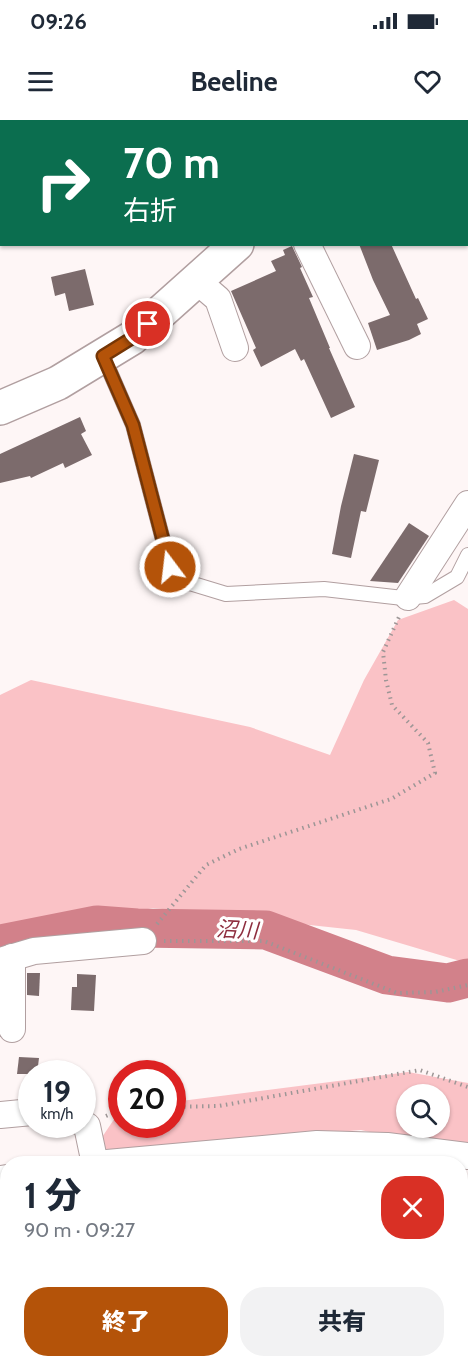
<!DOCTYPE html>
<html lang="ja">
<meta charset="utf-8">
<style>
body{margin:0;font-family:Cabin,"Noto Sans JP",sans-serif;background:#f2f2f3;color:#1f2937;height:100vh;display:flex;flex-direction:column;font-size:22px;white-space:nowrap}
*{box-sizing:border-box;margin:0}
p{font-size:20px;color:#747a83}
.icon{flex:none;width:33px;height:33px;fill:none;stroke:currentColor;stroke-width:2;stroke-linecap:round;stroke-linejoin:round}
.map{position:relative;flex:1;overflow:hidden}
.details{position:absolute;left:0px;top:1036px;width:468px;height:212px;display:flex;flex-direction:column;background:#fff;border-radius:24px 24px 0 0;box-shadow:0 2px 4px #0004}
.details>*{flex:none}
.hud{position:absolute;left:0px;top:0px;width:468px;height:126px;box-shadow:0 2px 4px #0004;background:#0b6e4f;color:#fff;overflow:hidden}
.controls{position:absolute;left:396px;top:964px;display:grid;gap:12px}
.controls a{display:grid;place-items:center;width:54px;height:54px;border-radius:50%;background:#fff;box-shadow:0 2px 4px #0004;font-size:30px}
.speed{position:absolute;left:18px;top:940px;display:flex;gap:12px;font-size:30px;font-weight:700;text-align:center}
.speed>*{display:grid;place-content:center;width:78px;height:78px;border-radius:50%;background:#fff;box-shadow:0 2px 4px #0004;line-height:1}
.speed small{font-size:15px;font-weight:400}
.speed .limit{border:9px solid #d22;background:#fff;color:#111}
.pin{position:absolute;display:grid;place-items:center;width:51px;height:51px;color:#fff;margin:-26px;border:3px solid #fff;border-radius:50%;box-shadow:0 2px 6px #0007}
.me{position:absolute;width:66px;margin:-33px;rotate:345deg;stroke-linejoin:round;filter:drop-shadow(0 0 4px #0008)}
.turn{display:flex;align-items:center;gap:21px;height:126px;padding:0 24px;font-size:27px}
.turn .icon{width:78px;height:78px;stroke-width:2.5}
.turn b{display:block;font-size:42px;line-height:51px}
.round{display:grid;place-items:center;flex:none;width:63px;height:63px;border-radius:24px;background:#f2f2f3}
.head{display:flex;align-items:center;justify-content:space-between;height:102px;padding:0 24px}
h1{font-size:36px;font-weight:800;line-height:45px}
.primary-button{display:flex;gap:12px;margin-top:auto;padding:12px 24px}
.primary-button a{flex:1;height:69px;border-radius:24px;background:#b45309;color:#fff;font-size:24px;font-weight:800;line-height:69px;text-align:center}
.primary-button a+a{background:#f2f2f3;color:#1f2937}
.status{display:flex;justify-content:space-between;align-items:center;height:42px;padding:0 30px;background:#fff;direction:ltr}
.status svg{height:16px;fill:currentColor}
header{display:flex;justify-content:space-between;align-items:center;height:78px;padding:0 24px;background:#fff;font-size:27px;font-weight:800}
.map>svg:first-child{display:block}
.green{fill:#fac2c6;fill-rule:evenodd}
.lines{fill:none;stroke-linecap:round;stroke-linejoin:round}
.river{stroke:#d2818a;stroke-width:39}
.building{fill:#7c6b6c}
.lane-casing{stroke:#b19fa0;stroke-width:16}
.street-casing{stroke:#b19fa0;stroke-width:28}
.secondary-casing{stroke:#b19fa0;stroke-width:36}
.path{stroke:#9d9696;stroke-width:4;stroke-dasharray:1.5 4.5;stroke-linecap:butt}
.lane{stroke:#fff;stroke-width:14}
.street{stroke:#fff;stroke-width:26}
.secondary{stroke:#fff;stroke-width:33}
.route-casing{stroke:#753606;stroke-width:15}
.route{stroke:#b45309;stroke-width:10}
.labels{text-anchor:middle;stroke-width:6;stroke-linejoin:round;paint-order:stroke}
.water-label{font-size:21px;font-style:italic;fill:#8e2e3f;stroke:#fff}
</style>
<div class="status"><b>09:26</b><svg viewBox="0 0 49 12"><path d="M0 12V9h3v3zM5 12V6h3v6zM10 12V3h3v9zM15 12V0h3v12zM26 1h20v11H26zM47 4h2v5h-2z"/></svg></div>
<header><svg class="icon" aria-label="menu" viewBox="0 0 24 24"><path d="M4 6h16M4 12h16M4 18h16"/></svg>Beeline<svg class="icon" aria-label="heart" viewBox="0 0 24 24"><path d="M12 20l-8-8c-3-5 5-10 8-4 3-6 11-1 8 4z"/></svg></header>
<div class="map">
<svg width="468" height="1247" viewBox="0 0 468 1247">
<rect width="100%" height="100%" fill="#fef6f6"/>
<g class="green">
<path d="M454 480 468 489V839L460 841 356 810 153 788 0 819V575L31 560 250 607 330 635 364 560 398 500Z"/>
<path d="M408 952 468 963V1035L361 1010 92 1032 121 989 122 1005H172L173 982ZM406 975H440V1008H406Z"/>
</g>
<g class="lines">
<path class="river" d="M0 824 97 805 137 808 266 810 387 855 448 863 468 858"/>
</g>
<g class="building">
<path d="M359 124H391L416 179 418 178 428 199 417 204 421 214 409 220 377 230 368 203 390 195 373 160Z"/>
<path d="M292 126 302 147 300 148 313 177 309 178 330 228H329L355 287 331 298 304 239 301 241 295 229 261 247 253 230 256 228 231 171 276 151 271 141 285 135 283 130Z"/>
<path d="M85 149 94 185 69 191 65 173 55 176 51 157Z"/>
<path d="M80 297 86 311 81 314 92 335 65 348 63 343 31 358 30 356 0 363V334Z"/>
<path d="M354 334 379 340 366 392 361 391 351 438 332 434 341 386Z"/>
<path d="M409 403 429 416 398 463 370 461Z"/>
<path d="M27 853H40L39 876 27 875Z"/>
<path d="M77 854 96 855 94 891 71 890 72 867H77Z"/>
<path d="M19 937 39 938 37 954H17Z"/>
</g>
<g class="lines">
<g class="lane-casing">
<g id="lane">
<path d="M419 0 420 2"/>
<path d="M466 65 468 68"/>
<path d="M103 236 133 305 170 447 180 460 226 474 324 469 403 478 425 476 457 457 468 435"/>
</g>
</g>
<g class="street-casing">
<g id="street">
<path d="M307 124 357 226"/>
<path d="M197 161 218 179 235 228"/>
<path d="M408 477 468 384"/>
<path d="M0 841 34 831 143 821"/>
<path d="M12 909V837"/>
<path d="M0 995 32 992"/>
<path d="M82 1003 87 1006 95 1044"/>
<path d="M96 1044 317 1024 387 1026 468 1036"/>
<path d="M0 1059 8 1058"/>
<path d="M280 1240 281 1247"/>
</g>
</g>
<g class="secondary-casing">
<g id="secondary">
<path d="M371 2 372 1"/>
<path d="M0 288 58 263 132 218 237 124"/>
</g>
</g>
<g class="path">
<path d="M157 804 206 745 239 729 391 679 435 653 428 623 392 585 386 560 383 532 399 497"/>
<path d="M164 821H264L397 873 435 872 468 865"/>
<path d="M172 987 219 986 420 950 468 967"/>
<path d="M106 996 122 989"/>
</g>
<use href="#lane" class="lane"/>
<use href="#street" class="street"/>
<use href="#secondary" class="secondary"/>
</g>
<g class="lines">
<g class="route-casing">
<path id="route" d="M148 204 132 218 103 236 133 305 170 447"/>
</g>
<use href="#route" class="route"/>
</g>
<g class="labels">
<g class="water-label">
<text transform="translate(237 810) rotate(3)" y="7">沼川</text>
</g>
</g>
</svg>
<div class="controls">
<a><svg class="icon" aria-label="search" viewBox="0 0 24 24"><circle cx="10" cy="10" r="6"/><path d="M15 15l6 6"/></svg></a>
</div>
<div class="speed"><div>19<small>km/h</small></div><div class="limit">20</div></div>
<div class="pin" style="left:148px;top:204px;background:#d93025"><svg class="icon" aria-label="arrive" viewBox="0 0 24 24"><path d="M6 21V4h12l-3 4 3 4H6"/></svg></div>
<svg class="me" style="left:170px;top:447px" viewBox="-20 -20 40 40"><circle r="17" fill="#b45309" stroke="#fff" stroke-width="3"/><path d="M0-11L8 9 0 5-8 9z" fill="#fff"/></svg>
<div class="hud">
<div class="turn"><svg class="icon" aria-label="right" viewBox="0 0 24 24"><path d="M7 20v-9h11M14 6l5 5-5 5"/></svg><div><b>70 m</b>右折</div></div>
</div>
<section class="details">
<div class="head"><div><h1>1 分</h1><p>90 m · 09:27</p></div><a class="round" style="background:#d93025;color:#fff"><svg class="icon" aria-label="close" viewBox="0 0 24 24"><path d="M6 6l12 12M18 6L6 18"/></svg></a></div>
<div class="primary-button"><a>終了</a><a>共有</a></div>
</section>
</div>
